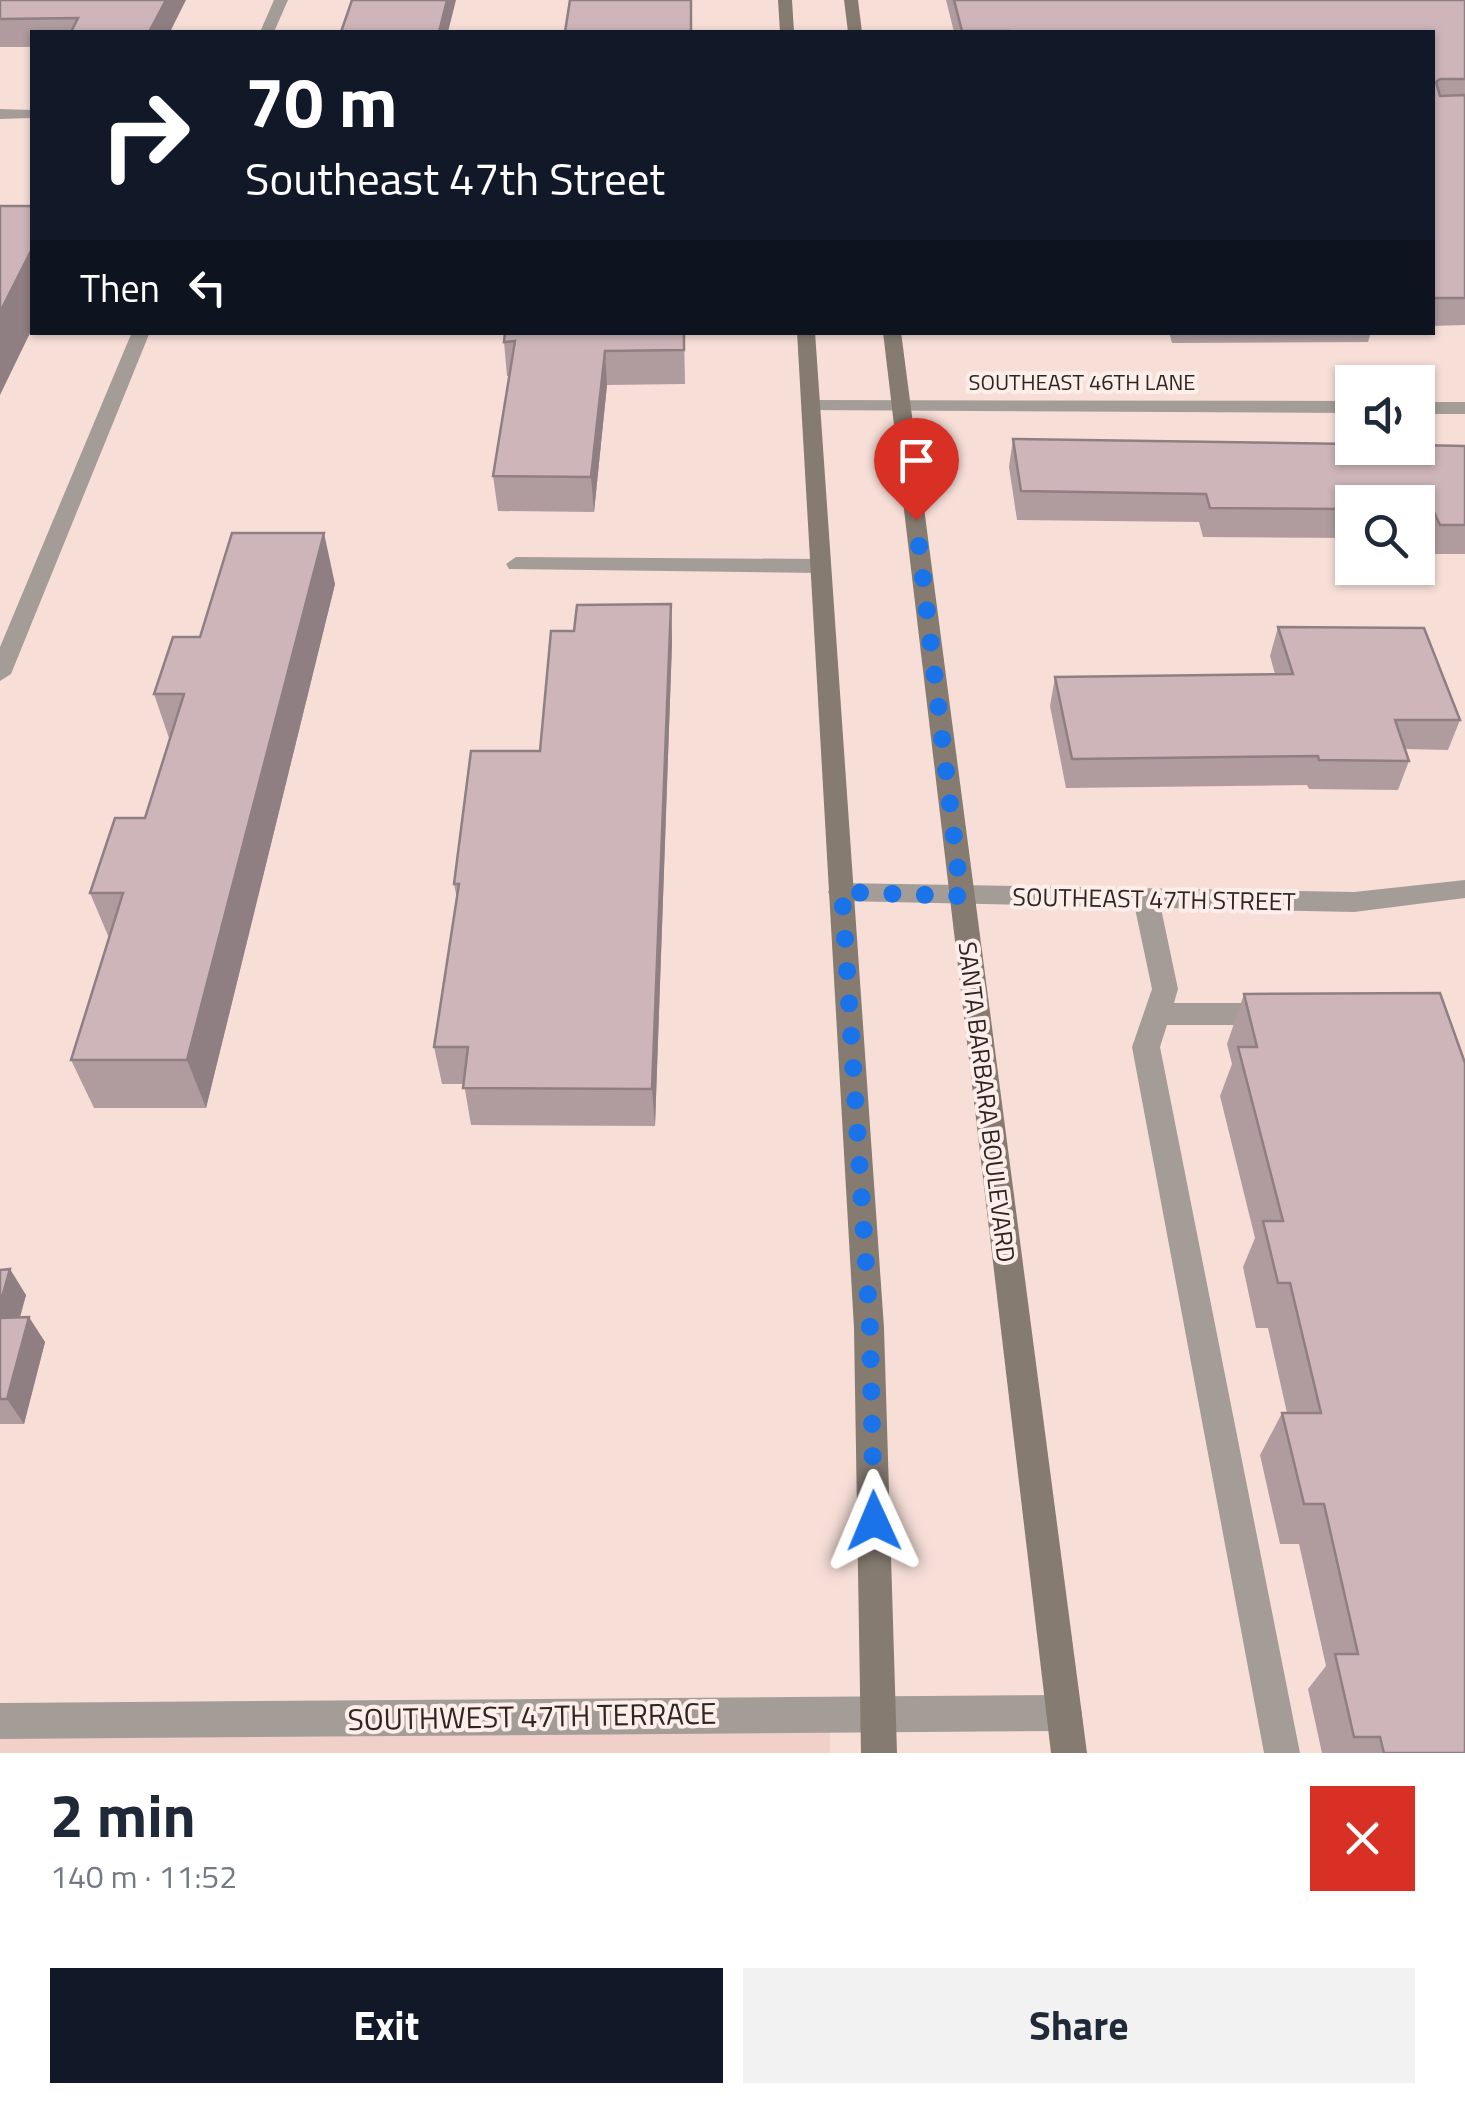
<!DOCTYPE html>
<meta charset="utf-8">
<style>
body{margin:0;font-family:"Titillium Web",sans-serif;background:#f2f2f3;color:#1f2937;height:100vh;display:flex;flex-direction:column;font-size:38px;white-space:nowrap}
*{box-sizing:border-box;margin:0}
p{font-size:32px;color:#747a83}
.icon{flex:none;width:55px;height:55px;fill:none;stroke:currentColor;stroke-width:2;stroke-linecap:round;stroke-linejoin:round}
.map{position:relative;height:1753px;overflow:hidden}
.side{display:flex;flex-direction:column;background:#fff;flex:1}
.side>*{flex:none}
.top-card{position:absolute;left:30px;top:30px;width:1405px;height:305px;border-radius:0px;box-shadow:0 2px 8px #0004;background:#111827;color:#fff;overflow:hidden}
.tools{position:absolute;left:1335px;top:365px;display:grid;gap:20px}
.tools a{display:grid;place-items:center;width:100px;height:100px;border-radius:0px;background:#fff;box-shadow:0 2px 8px #0004;font-size:50px}
.pin{position:absolute;display:grid;place-items:center;width:85px;height:85px;color:#fff;margin:-102px -42px;border-radius:50% 50% 50% 0;rotate:-45deg;box-shadow:0 0 10px #0007}
.pin .icon{rotate:45deg}
.me{position:absolute;width:110px;margin:-55px;rotate:359deg;stroke-linejoin:round;filter:drop-shadow(0 0 8px #0008)}
.turn{display:flex;align-items:center;gap:35px;height:210px;padding:0 50px;font-size:45px}
.turn .icon{width:130px;height:130px;stroke-width:2.5}
.turn b{display:block;font-size:70px;line-height:85px}
.then{display:flex;align-items:center;height:95px;padding:0 50px;background:#0003;gap:20px;font-size:38px}
.round{display:grid;place-items:center;flex:none;width:105px;height:105px;border-radius:0px;background:#f2f2f3}
.headline{display:flex;align-items:center;justify-content:space-between;height:170px;padding:0 50px}
h1{font-size:60px;font-weight:700;line-height:75px}
.action{display:flex;gap:20px;margin-top:auto;padding:20px 50px}
.action a{flex:1;height:115px;border-radius:0px;background:#111827;color:#fff;font-size:40px;font-weight:700;line-height:115px;text-align:center}
.action a+a{background:#f2f2f3;color:#1f2937}
.map>svg:first-child{display:block}
.built{fill:#f0d0c8}
.lines{fill:none;stroke-linecap:round;stroke-linejoin:round}
.lane{fill:#a49d97;fill-rule:evenodd}
.street{fill:#a49d97;fill-rule:evenodd}
.secondary{fill:#857b71;fill-rule:evenodd}
.wall{fill:#b09c9f}
.shaded-wall{fill:#907f82}
.building{fill:#cdb5b9;stroke:#907f82;stroke-width:2.5}
.route{stroke:#1a73e8;stroke-width:18;stroke-dasharray:0 32.4}
.labels{text-anchor:middle;stroke-width:8;stroke-linejoin:round;paint-order:stroke}
.far-street-label{font-size:22px;fill:#2f2624;stroke:#fdeeea}
.street-label{font-size:25px;fill:#2f2624;stroke:#fdeeea}
.near-street-label{font-size:30px;fill:#2f2624;stroke:#fdeeea}
</style>
<div class="map">
<svg width="1465" height="1753" viewBox="0 0 1465 1753">
<rect width="100%" height="100%" fill="#f7dfd8"/>
<path class="built" d="M830 1699V1753H0V1706Z"/>
<g class="lines">
<g class="lane">
<path d="M516 557 821 559 831 566 821 573 509 569 506 564Z"/>
<path d="M1146 889 1155 892 1159 899 1178 989 1174 1003H1271L1280 1006 1284 1014 1280 1022 1271 1025H1167L1160 1047 1300 1753H1264L1132 1047 1152 989 1133 899 1137 892Z"/>
</g>
<g class="street">
<path d="M274 0H288L274 32H260Z"/>
<path d="M0 109 32 110V118L0 119Z"/>
<path d="M132 332H150L11 674 0 681V647Z"/>
<path d="M811 400 1352 401V413L804 410V402Z"/>
<rect x="1418" y="402" width="47" height="12"/>
<path d="M1465 880V898L1354 912 841 901 832 899 828 892 832 885 841 883 1354 892Z"/>
<path d="M1064 1695 1077 1700 1082 1713 1077 1726 1064 1731 0 1739V1703Z"/>
</g>
<g class="secondary">
<path d="M778 0H792L794 32H780Z"/>
<path d="M844 0H858L862 32H848Z"/>
<path d="M797 332H815L884 1328 897 1753H861L854 1328Z"/>
<path d="M883 332H901L1087 1753H1051Z"/>
</g>
</g>
<g class="wall">
<path d="M0 0 170 32H32V47H0Z"/>
<path d="M946 0H1465V325L1432 326V32H954Z"/>
<path d="M684 332 685 384 607 385 594 512 498 511 493 476 510 376H507L504 342Z"/>
<path d="M1169 332H1371L1368 342 1172 343Z"/>
<path d="M1013 439 1465 446V554H1429L1423 539 1418 538V502H1352V538L1203 537 1199 522 1017 520 1009 467Z"/>
<path d="M335 584 206 1108H94L71 1060 109 938 90 893 145 818 170 741 154 694 200 637Z"/>
<path d="M671 604 672 643 655 1126 471 1125 464 1084H442L434 1047 457 899 454 884 540 751 574 631Z"/>
<path d="M1278 627 1460 720 1448 750 1405 749 1409 761 1398 790 1309 789 1307 785 1066 788 1050 706 1055 677 1275 674 1270 656Z"/>
<path d="M1244 994 1465 1753H1322L1308 1689 1326 1666 1299 1544H1280L1260 1455 1282 1413H1287L1268 1328H1256L1243 1267 1255 1238 1220 1096 1232 1064 1227 1044Z"/>
<path d="M0 1270 26 1295 20 1318 45 1342 24 1424H0Z"/>
</g>
<g class="shaded-wall">
<path d="M166 0H186L170 32H149Z"/>
<path d="M447 0H456L448 32H439Z"/>
<path d="M32 249V329L0 395V312Z"/>
<path d="M605 351 607 385 594 512 591 477Z"/>
<path d="M324 533 335 584 206 1108 187 1060Z"/>
<path d="M671 604 672 643 655 1126 652 1089Z"/>
<path d="M10 1269 26 1295 12 1344 0 1325V1304Z"/>
<path d="M29 1317 45 1342 24 1424 7 1399Z"/>
</g>
<g class="building">
<path d="M0 0H166L149 32H71L78 18 0 19Z"/>
<path d="M352 0H447L439 32H341Z"/>
<path d="M570 0H691V32H565Z"/>
<path d="M954 0H1465V79H1440L1436 82 1440 96 1465 95V298H1432V32H1010L1009 31H962Z"/>
<path d="M0 206H32V249L0 312Z"/>
<path d="M505 332H684V350L605 351 591 477 493 476 515 341 504 342Z"/>
<path d="M1013 439 1352 444V448H1418V445L1465 446V525H1440L1433 510H1418V502H1352V509L1210 508 1206 494 1021 491Z"/>
<path d="M232 533H324L187 1060H71L123 893H90L115 818H145L184 694H154L173 637H200Z"/>
<path d="M671 604 652 1089 463 1088 468 1047H434L459 884H454L471 751H540L551 631H574L577 605Z"/>
<path d="M1278 627 1424 628 1460 720H1395L1409 761 1319 760 1318 756 1072 759 1055 677 1293 674Z"/>
<path d="M1440 993 1465 1063V1753H1384L1380 1737H1354L1335 1654H1358L1324 1504H1304L1282 1413H1321L1290 1283H1278L1263 1221H1283L1238 1047H1257L1244 994Z"/>
<path d="M10 1269 0 1304V1270Z"/>
<path d="M29 1317 7 1399H0V1318Z"/>
</g>
<g class="lines">
<path class="route" d="M874 1521 870 1328 842 892 961 896 916 520"/>
</g>
<g class="labels">
<g class="far-street-label">
<text x="1082" y="390">SOUTHEAST 46TH LANE</text>
</g>
<g class="street-label">
<text transform="translate(1154 899) rotate(1)" y="9">SOUTHEAST 47TH STREET</text>
<text transform="translate(987 1102) rotate(83)" y="9">SANTA BARBARA BOULEVARD</text>
</g>
<g class="near-street-label">
<text transform="translate(532 1717) rotate(-1)" y="10">SOUTHWEST 47TH TERRACE</text>
</g>
</g>
</svg>
<div class="tools">
<a><svg class="icon" aria-label="sound" viewBox="0 0 24 24"><path d="M4 9h4l5-4v14l-5-4H4zM17 9q2 3 0 6"/></svg></a>
<a><svg class="icon" aria-label="search" viewBox="0 0 24 24"><circle cx="10" cy="10" r="6"/><path d="M15 15l6 6"/></svg></a>
</div>
<div class="pin" style="left:916px;top:520px;background:#d93025"><svg class="icon" aria-label="arrive" viewBox="0 0 24 24"><path d="M6 21V4h12l-3 4 3 4H6"/></svg></div>
<svg class="me" style="left:874px;top:1521px" viewBox="-20 -20 40 40"><path d="M0-17L14 15 0 8-14 15z" fill="#1a73e8" stroke="#fff" stroke-width="4"/></svg>
<div class="top-card">
<div class="turn"><svg class="icon" aria-label="right" viewBox="0 0 24 24"><path d="M7 20v-9h11M14 6l5 5-5 5"/></svg><div><b>70 m</b>Southeast 47th Street</div></div>
<div class="then">Then<svg class="icon" aria-label="left" viewBox="0 0 24 24"><path d="M17 20v-9H6M10 6l-5 5 5 5"/></svg></div>
</div>
</div>
<section class="side">
<div class="headline"><div><h1>2 min</h1><p>140 m · 11:52</p></div><a class="round" style="background:#d93025;color:#fff"><svg class="icon" aria-label="close" viewBox="0 0 24 24"><path d="M6 6l12 12M18 6L6 18"/></svg></a></div>
<div class="action"><a>Exit</a><a>Share</a></div>
</section>
